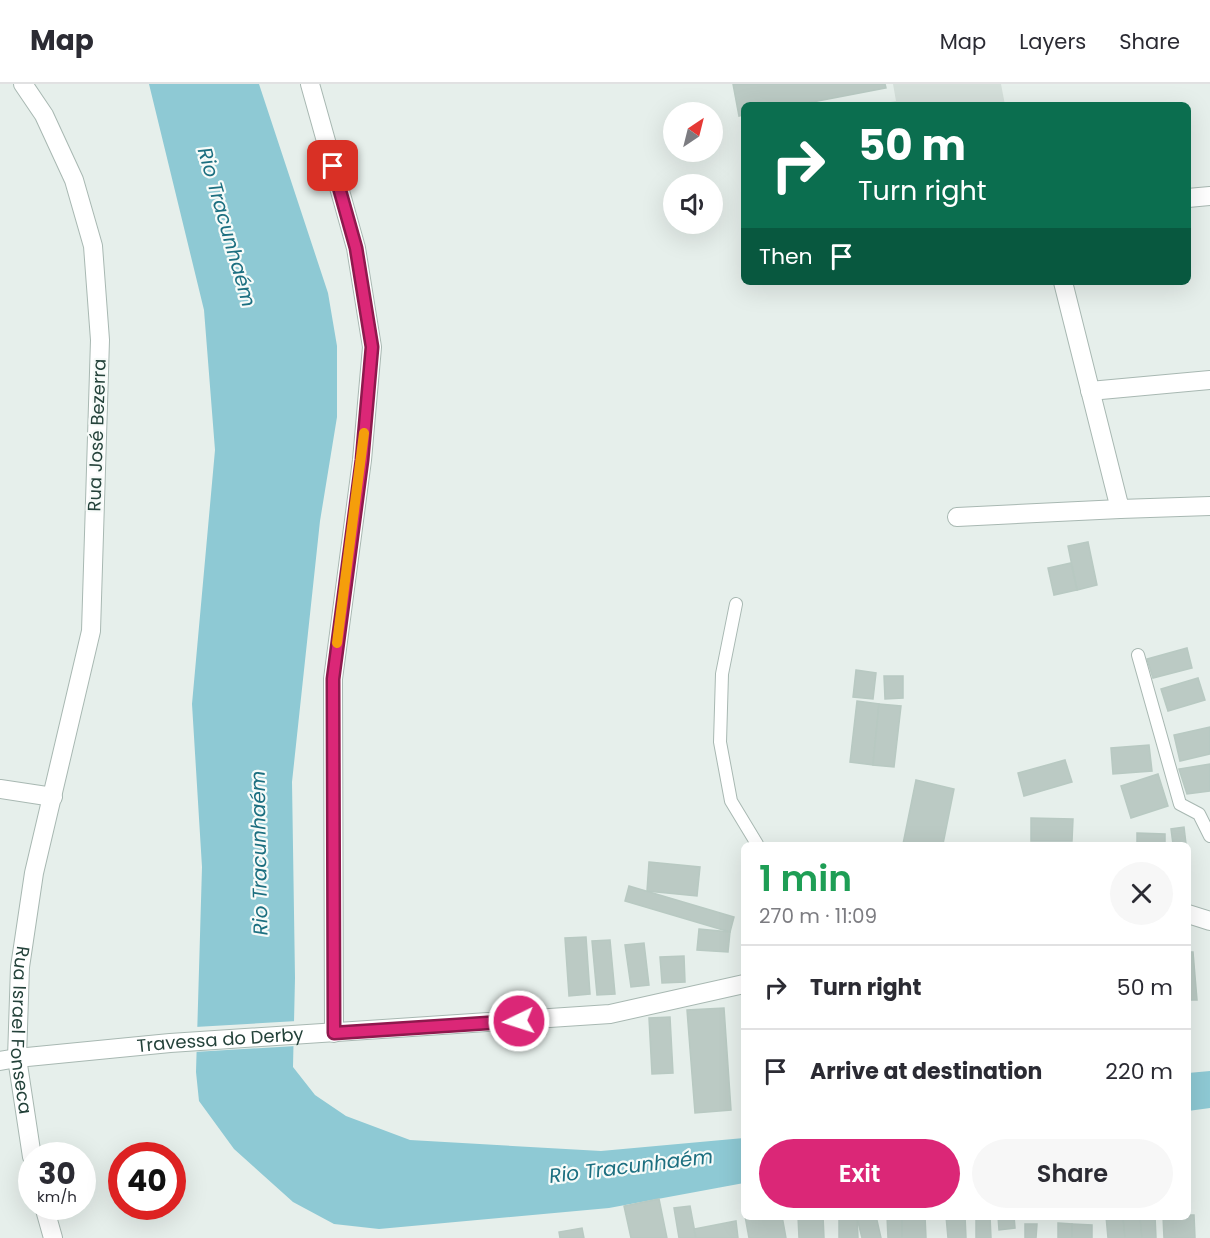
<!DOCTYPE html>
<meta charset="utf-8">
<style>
body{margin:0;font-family:Poppins,sans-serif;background:#f7f7f7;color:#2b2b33;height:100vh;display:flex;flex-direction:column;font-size:22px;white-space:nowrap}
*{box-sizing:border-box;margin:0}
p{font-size:20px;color:#7c7c81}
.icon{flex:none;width:33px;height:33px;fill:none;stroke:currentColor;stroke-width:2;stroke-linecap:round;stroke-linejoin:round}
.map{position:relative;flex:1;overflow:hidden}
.sheet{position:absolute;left:741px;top:758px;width:450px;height:378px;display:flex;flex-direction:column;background:#fff;border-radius:9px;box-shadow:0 6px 24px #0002}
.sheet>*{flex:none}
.banner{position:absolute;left:741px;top:18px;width:450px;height:183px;border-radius:9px;box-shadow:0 6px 24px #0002;background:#0b6e4f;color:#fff;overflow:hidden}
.needle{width:39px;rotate:35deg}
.controls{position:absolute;left:663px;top:18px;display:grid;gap:12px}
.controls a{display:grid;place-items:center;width:60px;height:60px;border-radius:50%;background:#fff;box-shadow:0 6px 24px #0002;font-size:30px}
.speed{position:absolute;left:18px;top:1058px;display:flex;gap:12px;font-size:30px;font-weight:700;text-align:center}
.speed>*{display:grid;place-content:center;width:78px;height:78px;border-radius:50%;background:#fff;box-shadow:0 6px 24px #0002;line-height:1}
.speed small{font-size:15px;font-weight:400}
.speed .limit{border:9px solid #d22;background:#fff;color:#111}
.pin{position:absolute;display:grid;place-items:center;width:51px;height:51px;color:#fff;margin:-26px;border-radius:12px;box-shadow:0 3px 9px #0006}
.me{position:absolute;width:66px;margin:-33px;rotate:266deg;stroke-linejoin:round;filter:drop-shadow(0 0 4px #0008)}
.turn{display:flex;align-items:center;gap:21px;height:126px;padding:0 18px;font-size:27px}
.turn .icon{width:78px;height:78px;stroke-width:2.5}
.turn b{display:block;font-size:42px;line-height:51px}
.then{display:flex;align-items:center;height:57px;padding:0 18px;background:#0003;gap:12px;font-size:22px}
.round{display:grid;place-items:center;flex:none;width:63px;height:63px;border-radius:32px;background:#f7f7f7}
.overview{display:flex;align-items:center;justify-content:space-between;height:102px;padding:0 18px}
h1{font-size:36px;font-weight:600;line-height:45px;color:#1e9e55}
.primary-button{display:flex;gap:12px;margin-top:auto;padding:12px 18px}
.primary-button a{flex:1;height:69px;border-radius:36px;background:#db2777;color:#fff;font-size:24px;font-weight:600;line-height:69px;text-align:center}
.primary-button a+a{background:#f7f7f7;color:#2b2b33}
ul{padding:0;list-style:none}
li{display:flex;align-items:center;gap:18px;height:84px;padding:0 18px;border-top:2px solid #e1e1e2}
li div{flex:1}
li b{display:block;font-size:22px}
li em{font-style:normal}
header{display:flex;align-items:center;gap:36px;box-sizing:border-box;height:84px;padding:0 30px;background:#fff;border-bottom:2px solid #e1e1e2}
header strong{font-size:28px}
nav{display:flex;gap:33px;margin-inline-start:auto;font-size:21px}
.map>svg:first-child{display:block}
.built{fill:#d4dfda}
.water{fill:#8ec9d4}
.pier{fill:#e6efeb}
.building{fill:#bbcac4;stroke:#b8c9c2;stroke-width:1.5}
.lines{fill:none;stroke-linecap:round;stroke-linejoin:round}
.service-casing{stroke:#a8b8b2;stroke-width:14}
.minor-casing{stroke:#a8b8b2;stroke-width:20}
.tertiary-casing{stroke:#a8b8b2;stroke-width:20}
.service{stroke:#fff;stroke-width:12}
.minor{stroke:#fff;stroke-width:18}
.tertiary{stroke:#fff;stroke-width:18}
.route-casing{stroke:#8e194d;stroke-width:15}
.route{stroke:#db2777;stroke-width:10}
.slow{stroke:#f59e0b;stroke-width:10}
.labels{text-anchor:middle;stroke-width:4.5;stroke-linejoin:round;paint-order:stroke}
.street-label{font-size:18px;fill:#24423a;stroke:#f7fbf9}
.water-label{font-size:20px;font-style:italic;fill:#1c6f80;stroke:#f7fbf9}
</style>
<header>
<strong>Map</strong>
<nav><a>Map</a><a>Layers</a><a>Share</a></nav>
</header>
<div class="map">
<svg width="1210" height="1154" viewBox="0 0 1210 1154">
<rect width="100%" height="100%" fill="#e6efeb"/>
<path class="built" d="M893 0H1001L1005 21H874L896 17Z"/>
<g class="water">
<path d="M149 0H259L328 209 337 262V333L320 437 292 698 295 894 293 983 315 1011 346 1032 410 1056 601 1067 744 1054V1099L609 1124 379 1145 334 1140 293 1118 234 1065 199 1017 196 988 202 783 192 620 215 366 204 226Z"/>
<path d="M1210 987V1024L1188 1027V989Z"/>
</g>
<path class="pier" d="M297 937 296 962 194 968 195 943Z"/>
<g class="building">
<path d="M733 0H885L886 4 797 21H744V31L739 32Z"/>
<path d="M1088 458 1097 501 1077 506 1068 462Z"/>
<path d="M1071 479 1077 506 1054 511 1048 484Z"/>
<path d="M1187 564 1192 584 1153 594 1147 575Z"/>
<path d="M856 586 876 589 873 615 853 613Z"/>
<path d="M884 592H903V614L885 615Z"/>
<path d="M1198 594 1205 616 1168 627 1161 605Z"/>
<path d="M857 617 879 620 873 681 850 678Z"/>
<path d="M879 620 901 622 894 683 873 681Z"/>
<path d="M1210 643V670L1180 677 1174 651Z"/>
<path d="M1149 661 1152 687 1113 690 1111 664Z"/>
<path d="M1065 676 1072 698 1024 712 1018 689Z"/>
<path d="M1210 680V707L1187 710 1179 685Z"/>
<path d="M1158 690 1168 722 1131 734 1121 702Z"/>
<path d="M916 696 954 705 943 760H903Z"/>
<path d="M1031 734 1073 735 1072 757H1031Z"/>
<path d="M1184 743 1186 760H1173L1171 745Z"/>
<path d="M1137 749 1165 750V760H1137Z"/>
<path d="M649 778 700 783 697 812 647 807Z"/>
<path d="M629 802 734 833 730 848 625 817Z"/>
<path d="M699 845 730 848 728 868 697 866Z"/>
<path d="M586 853 590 910 569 912 565 854Z"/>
<path d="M610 856 615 910 597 911 592 857Z"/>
<path d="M644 859 649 901 631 903 625 861Z"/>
<path d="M1188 868H1193L1197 916H1188Z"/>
<path d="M684 872 685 898 662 899 660 873Z"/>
<path d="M724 924 731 1026 695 1029 687 926Z"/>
<path d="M670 933 673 989 652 990 649 934Z"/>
<path d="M659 1115 667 1154H631L624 1122Z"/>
<path d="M690 1122 696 1154H679L674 1124Z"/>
<path d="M1188 1131H1194L1195 1154H1164L1163 1132Z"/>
<path d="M745 1132H782L786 1154H749Z"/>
<path d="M798 1132H823L824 1154H799Z"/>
<path d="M839 1132H857L858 1154H839Z"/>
<path d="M876 1132 881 1154H862L857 1134Z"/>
<path d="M887 1132H902V1154H888Z"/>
<path d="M902 1132H925L926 1154H902Z"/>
<path d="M946 1132H965L966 1154H948Z"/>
<path d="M976 1132H990L991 1154H976Z"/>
<path d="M998 1132H1014L1015 1144 999 1146Z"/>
<path d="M1106 1132H1123L1125 1154H1108Z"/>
<path d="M1123 1132H1140L1142 1154H1125Z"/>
<path d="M1140 1132H1155L1156 1154H1142Z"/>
<path d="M736 1137 738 1154H696L694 1145Z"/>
<path d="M1058 1139 1072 1140V1154H1058Z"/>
<path d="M1025 1140H1037L1036 1154H1025Z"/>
<path d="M1072 1140 1092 1141V1154H1072Z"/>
<path d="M582 1144 584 1154H560L559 1148Z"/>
</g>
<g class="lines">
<g class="service-casing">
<g id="service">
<path d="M736 520 722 590 720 658 731 717 757 760"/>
<path d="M1138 571 1180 720 1199 730 1210 752"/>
</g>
</g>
<g class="minor-casing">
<g id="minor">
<path d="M1188 114 1210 112"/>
<path d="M1063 198 1120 425 1210 422"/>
<path d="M1090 307 1210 296"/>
<path d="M957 433 1120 425"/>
<path d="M0 705 53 713"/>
<path d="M0 977 17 974"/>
</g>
</g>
<g class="tertiary-casing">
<g id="tertiary">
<path id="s1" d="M23 0 44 31 74 96 93 162 100 256 91 547 34 789 20 883 17 974 32 1073"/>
<path d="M310 0 356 164 372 263 362 376 333 595 334 949"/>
<path d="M1188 830 1210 837"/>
<path id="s2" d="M17 974 170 959 610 930 744 900"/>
<path d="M44 1122 53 1154"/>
</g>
</g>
<use href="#service" class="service"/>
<use href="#minor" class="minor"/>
<use href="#tertiary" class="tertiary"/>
</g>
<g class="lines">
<g class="route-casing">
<path id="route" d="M333 82 356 164 372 263 362 376 333 595 334 949 519 937"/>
</g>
<use href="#route" class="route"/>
<path class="slow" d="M337 559 364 349"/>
</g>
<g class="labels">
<g class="street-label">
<text transform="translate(97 351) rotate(-88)" y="6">Rua José Bezerra</text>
<text dy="6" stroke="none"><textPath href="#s1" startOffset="970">Rua Israel Fonseca</textPath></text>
<text dy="6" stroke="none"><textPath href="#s2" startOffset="204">Travessa do Derby</textPath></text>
</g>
<g class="water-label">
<text transform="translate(227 143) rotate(74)" y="7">Rio Tracunhaém</text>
<text transform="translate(259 769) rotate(-91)" y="7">Rio Tracunhaém</text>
<text transform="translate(631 1082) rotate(-7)" y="7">Rio Tracunhaém</text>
</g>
</g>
</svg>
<div class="controls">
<a><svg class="needle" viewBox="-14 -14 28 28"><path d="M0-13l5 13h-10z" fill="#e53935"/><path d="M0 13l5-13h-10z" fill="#7c7c81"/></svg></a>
<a><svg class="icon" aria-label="sound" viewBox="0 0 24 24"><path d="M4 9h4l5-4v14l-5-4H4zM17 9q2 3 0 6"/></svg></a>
</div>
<div class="speed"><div>30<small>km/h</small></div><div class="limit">40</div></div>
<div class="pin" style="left:333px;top:82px;background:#d93025"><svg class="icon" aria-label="arrive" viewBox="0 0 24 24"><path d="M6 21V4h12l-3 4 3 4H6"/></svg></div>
<svg class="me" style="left:519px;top:937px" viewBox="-20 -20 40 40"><circle r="17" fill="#db2777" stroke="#fff" stroke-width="3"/><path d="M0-11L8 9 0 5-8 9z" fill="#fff"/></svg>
<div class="banner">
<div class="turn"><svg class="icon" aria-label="right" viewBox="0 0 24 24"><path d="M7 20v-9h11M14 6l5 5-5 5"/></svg><div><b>50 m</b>Turn right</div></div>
<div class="then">Then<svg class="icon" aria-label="arrive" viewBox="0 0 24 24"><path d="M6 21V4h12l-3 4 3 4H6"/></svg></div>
</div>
<section class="sheet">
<div class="overview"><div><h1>1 min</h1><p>270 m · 11:09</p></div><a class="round"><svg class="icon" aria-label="close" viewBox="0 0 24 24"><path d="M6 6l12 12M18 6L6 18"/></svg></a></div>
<ul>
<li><svg class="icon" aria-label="right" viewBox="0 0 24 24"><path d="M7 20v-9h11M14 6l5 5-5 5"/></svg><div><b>Turn right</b></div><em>50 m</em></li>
<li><svg class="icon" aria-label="arrive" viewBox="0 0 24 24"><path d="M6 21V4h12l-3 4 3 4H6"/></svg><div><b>Arrive at destination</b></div><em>220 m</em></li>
</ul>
<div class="primary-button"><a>Exit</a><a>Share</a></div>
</section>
</div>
